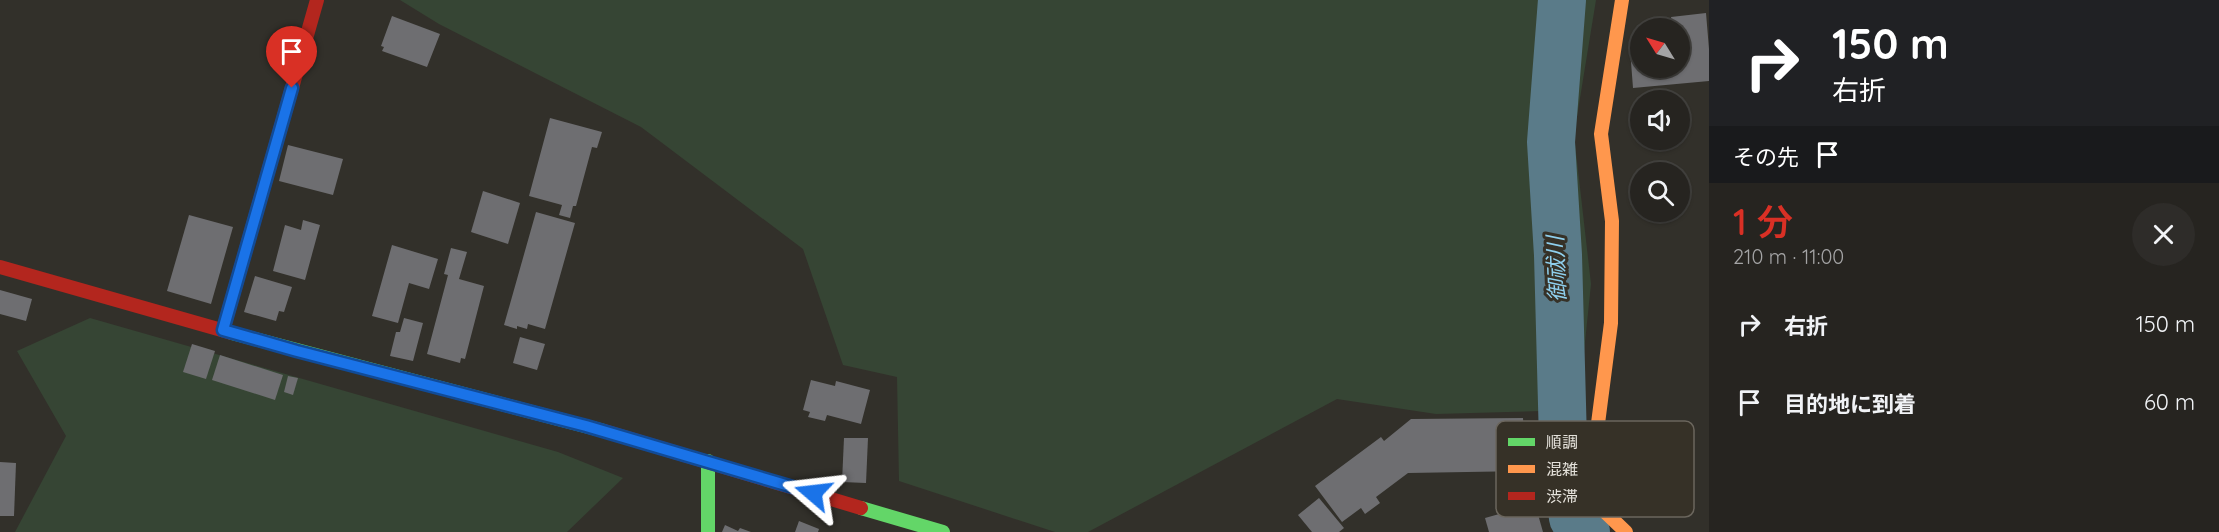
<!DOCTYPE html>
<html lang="ja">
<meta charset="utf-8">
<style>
body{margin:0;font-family:Quicksand,"Noto Sans JP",sans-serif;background:#2e2c29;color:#f1f3f6;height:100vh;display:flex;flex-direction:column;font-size:22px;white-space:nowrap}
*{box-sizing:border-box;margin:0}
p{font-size:20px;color:#a4a4a5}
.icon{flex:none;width:33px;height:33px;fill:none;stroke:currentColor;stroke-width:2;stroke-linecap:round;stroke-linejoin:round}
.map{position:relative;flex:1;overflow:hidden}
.details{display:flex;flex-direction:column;background:#262420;width:510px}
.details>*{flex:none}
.top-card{background:#202124;color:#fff;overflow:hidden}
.needle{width:39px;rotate:307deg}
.controls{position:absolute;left:1630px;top:18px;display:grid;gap:12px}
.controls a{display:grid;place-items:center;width:60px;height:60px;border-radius:50%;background:#262420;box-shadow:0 2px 4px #0004,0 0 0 2px #42413e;font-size:30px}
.pin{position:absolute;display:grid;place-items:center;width:51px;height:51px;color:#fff;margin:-62px -26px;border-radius:50% 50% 50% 0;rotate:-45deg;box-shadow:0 0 6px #0007}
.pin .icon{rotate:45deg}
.me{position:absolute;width:66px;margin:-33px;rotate:287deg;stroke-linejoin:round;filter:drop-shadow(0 0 4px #0008)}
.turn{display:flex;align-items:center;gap:21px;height:126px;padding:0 24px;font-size:27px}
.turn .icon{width:78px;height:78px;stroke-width:2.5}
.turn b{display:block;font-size:42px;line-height:51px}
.then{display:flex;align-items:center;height:57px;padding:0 24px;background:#0003;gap:12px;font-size:22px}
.round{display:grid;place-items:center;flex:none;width:63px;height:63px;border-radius:32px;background:#2e2c29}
.headline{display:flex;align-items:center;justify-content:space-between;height:102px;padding:0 24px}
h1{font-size:36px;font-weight:600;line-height:45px;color:#d93025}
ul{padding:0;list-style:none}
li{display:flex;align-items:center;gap:18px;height:78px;padding:0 24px}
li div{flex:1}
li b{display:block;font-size:22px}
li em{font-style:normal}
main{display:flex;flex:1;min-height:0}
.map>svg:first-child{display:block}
.green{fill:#364534}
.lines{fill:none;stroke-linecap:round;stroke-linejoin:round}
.river{stroke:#5a7b89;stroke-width:48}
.building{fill:#6e6e71}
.fast{stroke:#63d668;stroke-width:14}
.slow{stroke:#ff974d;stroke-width:14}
.jam{stroke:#b3261e;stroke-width:14}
.route-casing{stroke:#114b97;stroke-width:15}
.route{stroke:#1a73e8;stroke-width:10}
.labels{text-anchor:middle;stroke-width:6;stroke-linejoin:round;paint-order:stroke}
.water-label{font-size:22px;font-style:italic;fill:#8fd0ee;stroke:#363127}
.key{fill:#363127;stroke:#6b665d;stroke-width:1.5}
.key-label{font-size:16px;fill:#e5e2db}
</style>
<main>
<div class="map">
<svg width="1709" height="532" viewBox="0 0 1709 532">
<rect width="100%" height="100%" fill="#32302a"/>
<g class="green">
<path d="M400 0H1596L1574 135 1591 284 1578 410 1436 414 1337 399 1088 532H1055L899 481 897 377 843 365 803 249 641 127 439 24Z"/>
<path d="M90 318 558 452 623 478 567 532H15L66 436 17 351Z"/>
</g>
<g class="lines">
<path class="river" d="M1562 0 1551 142 1558 255 1563 441 1573 518 1586 532"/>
</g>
<g class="building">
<path d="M1706 13 1709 49V81L1633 88 1630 49 1641 48V68H1680V28H1673L1671 17Z"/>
<path d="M392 16 440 34 427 67 382 51 384 47 381 46Z"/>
<path d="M550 118 602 132 597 148 592 147 576 206H573L570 218 559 215 562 205 529 196Z"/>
<path d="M288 145 343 159 333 195 279 181Z"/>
<path d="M483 191 520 203 508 244 471 232Z"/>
<path d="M536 212 575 223 545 329 528 324 527 329 517 326V329L504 325Z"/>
<path d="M189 215 233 227 211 304 167 291Z"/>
<path d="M303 220 320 225 305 280 273 271 285 225 301 230Z"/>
<path d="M392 245 438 259 429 289 409 283 398 323 372 316Z"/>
<path d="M451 248 467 252 459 279 484 286 465 359 461 358 460 363 427 354 448 275 444 274Z"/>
<path d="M255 276 292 287 284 312 279 311 276 321 244 312Z"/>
<path d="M0 290 32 299 26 321 0 314Z"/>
<path d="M404 318 423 323 413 361 390 356 396 332H400Z"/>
<path d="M520 337 545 344 537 370 513 363Z"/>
<path d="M192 344 215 351 206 379 183 372Z"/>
<path d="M220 355 283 375 275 400 212 380Z"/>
<path d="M288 376 298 378 293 395 284 392Z"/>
<path d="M811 380 835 386 836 381 870 390 861 424 827 415 825 421 808 417 810 412 803 410Z"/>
<path d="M1523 418 1526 471 1408 473 1376 497 1380 503 1365 514 1361 508 1342 522 1315 486 1381 437 1384 441 1411 419Z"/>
<path d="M844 438H868L866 483 842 482Z"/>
<path d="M0 462 16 463 14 516H0Z"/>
<path d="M1319 498 1344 528 1339 532H1312L1298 515Z"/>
<path d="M1535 504 1543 532H1489L1485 518Z"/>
<path d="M799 521 819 529 818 532H795Z"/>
<path d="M725 525 738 531 740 528 751 532H722Z"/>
</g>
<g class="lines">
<g class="fast">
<path d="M232 333 604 431"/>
<path d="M708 461V532"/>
<path d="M861 508 943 532"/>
</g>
<path class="slow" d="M1622 0 1601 134 1612 221 1611 323 1593 462 1604 511 1626 532"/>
<g class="jam">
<path d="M0 267 232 333"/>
<path d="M223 330 317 0"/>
<path d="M604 431 861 508"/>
</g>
</g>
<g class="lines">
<g class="route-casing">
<path id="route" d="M292 88 223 330 297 351 586 426 813 493"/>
</g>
<use href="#route" class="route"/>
</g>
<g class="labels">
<g class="water-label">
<text transform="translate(1556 269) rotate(-92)" y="8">御祓川</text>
</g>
</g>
<rect x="1496" y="421" width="198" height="96" rx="9" class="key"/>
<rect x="1508" y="438" width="27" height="8" fill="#63d668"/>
<rect x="1508" y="465" width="27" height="8" fill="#ff974d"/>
<rect x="1508" y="492" width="27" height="8" fill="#b3261e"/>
<g class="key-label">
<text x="1546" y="448">順調</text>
<text x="1546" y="475">混雑</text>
<text x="1546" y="502">渋滞</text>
</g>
</svg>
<div class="controls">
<a><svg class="needle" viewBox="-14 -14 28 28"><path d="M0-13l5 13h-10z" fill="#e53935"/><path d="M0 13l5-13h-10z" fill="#a4a4a5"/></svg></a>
<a><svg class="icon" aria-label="sound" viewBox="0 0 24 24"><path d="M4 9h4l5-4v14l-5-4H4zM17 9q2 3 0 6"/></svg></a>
<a><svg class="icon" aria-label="search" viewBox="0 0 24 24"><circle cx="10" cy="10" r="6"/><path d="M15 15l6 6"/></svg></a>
</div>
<div class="pin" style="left:292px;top:88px;background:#d93025"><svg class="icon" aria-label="arrive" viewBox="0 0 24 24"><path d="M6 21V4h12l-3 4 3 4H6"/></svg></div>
<svg class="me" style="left:813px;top:493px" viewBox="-20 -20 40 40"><path d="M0-17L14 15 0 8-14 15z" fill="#1a73e8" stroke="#fff" stroke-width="4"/></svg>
</div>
<section class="details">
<div class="top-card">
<div class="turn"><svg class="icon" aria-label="right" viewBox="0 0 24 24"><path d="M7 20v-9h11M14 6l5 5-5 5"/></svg><div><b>150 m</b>右折</div></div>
<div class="then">その先<svg class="icon" aria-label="arrive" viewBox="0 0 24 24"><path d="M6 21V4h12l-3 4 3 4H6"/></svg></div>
</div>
<div class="headline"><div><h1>1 分</h1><p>210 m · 11:00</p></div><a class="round"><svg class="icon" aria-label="close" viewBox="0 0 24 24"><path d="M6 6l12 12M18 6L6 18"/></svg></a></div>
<ul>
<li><svg class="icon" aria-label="right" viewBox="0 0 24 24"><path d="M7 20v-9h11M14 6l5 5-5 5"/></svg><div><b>右折</b></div><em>150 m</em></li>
<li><svg class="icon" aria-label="arrive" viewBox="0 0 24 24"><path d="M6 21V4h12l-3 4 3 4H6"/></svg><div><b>目的地に到着</b></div><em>60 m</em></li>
</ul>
</section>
</main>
